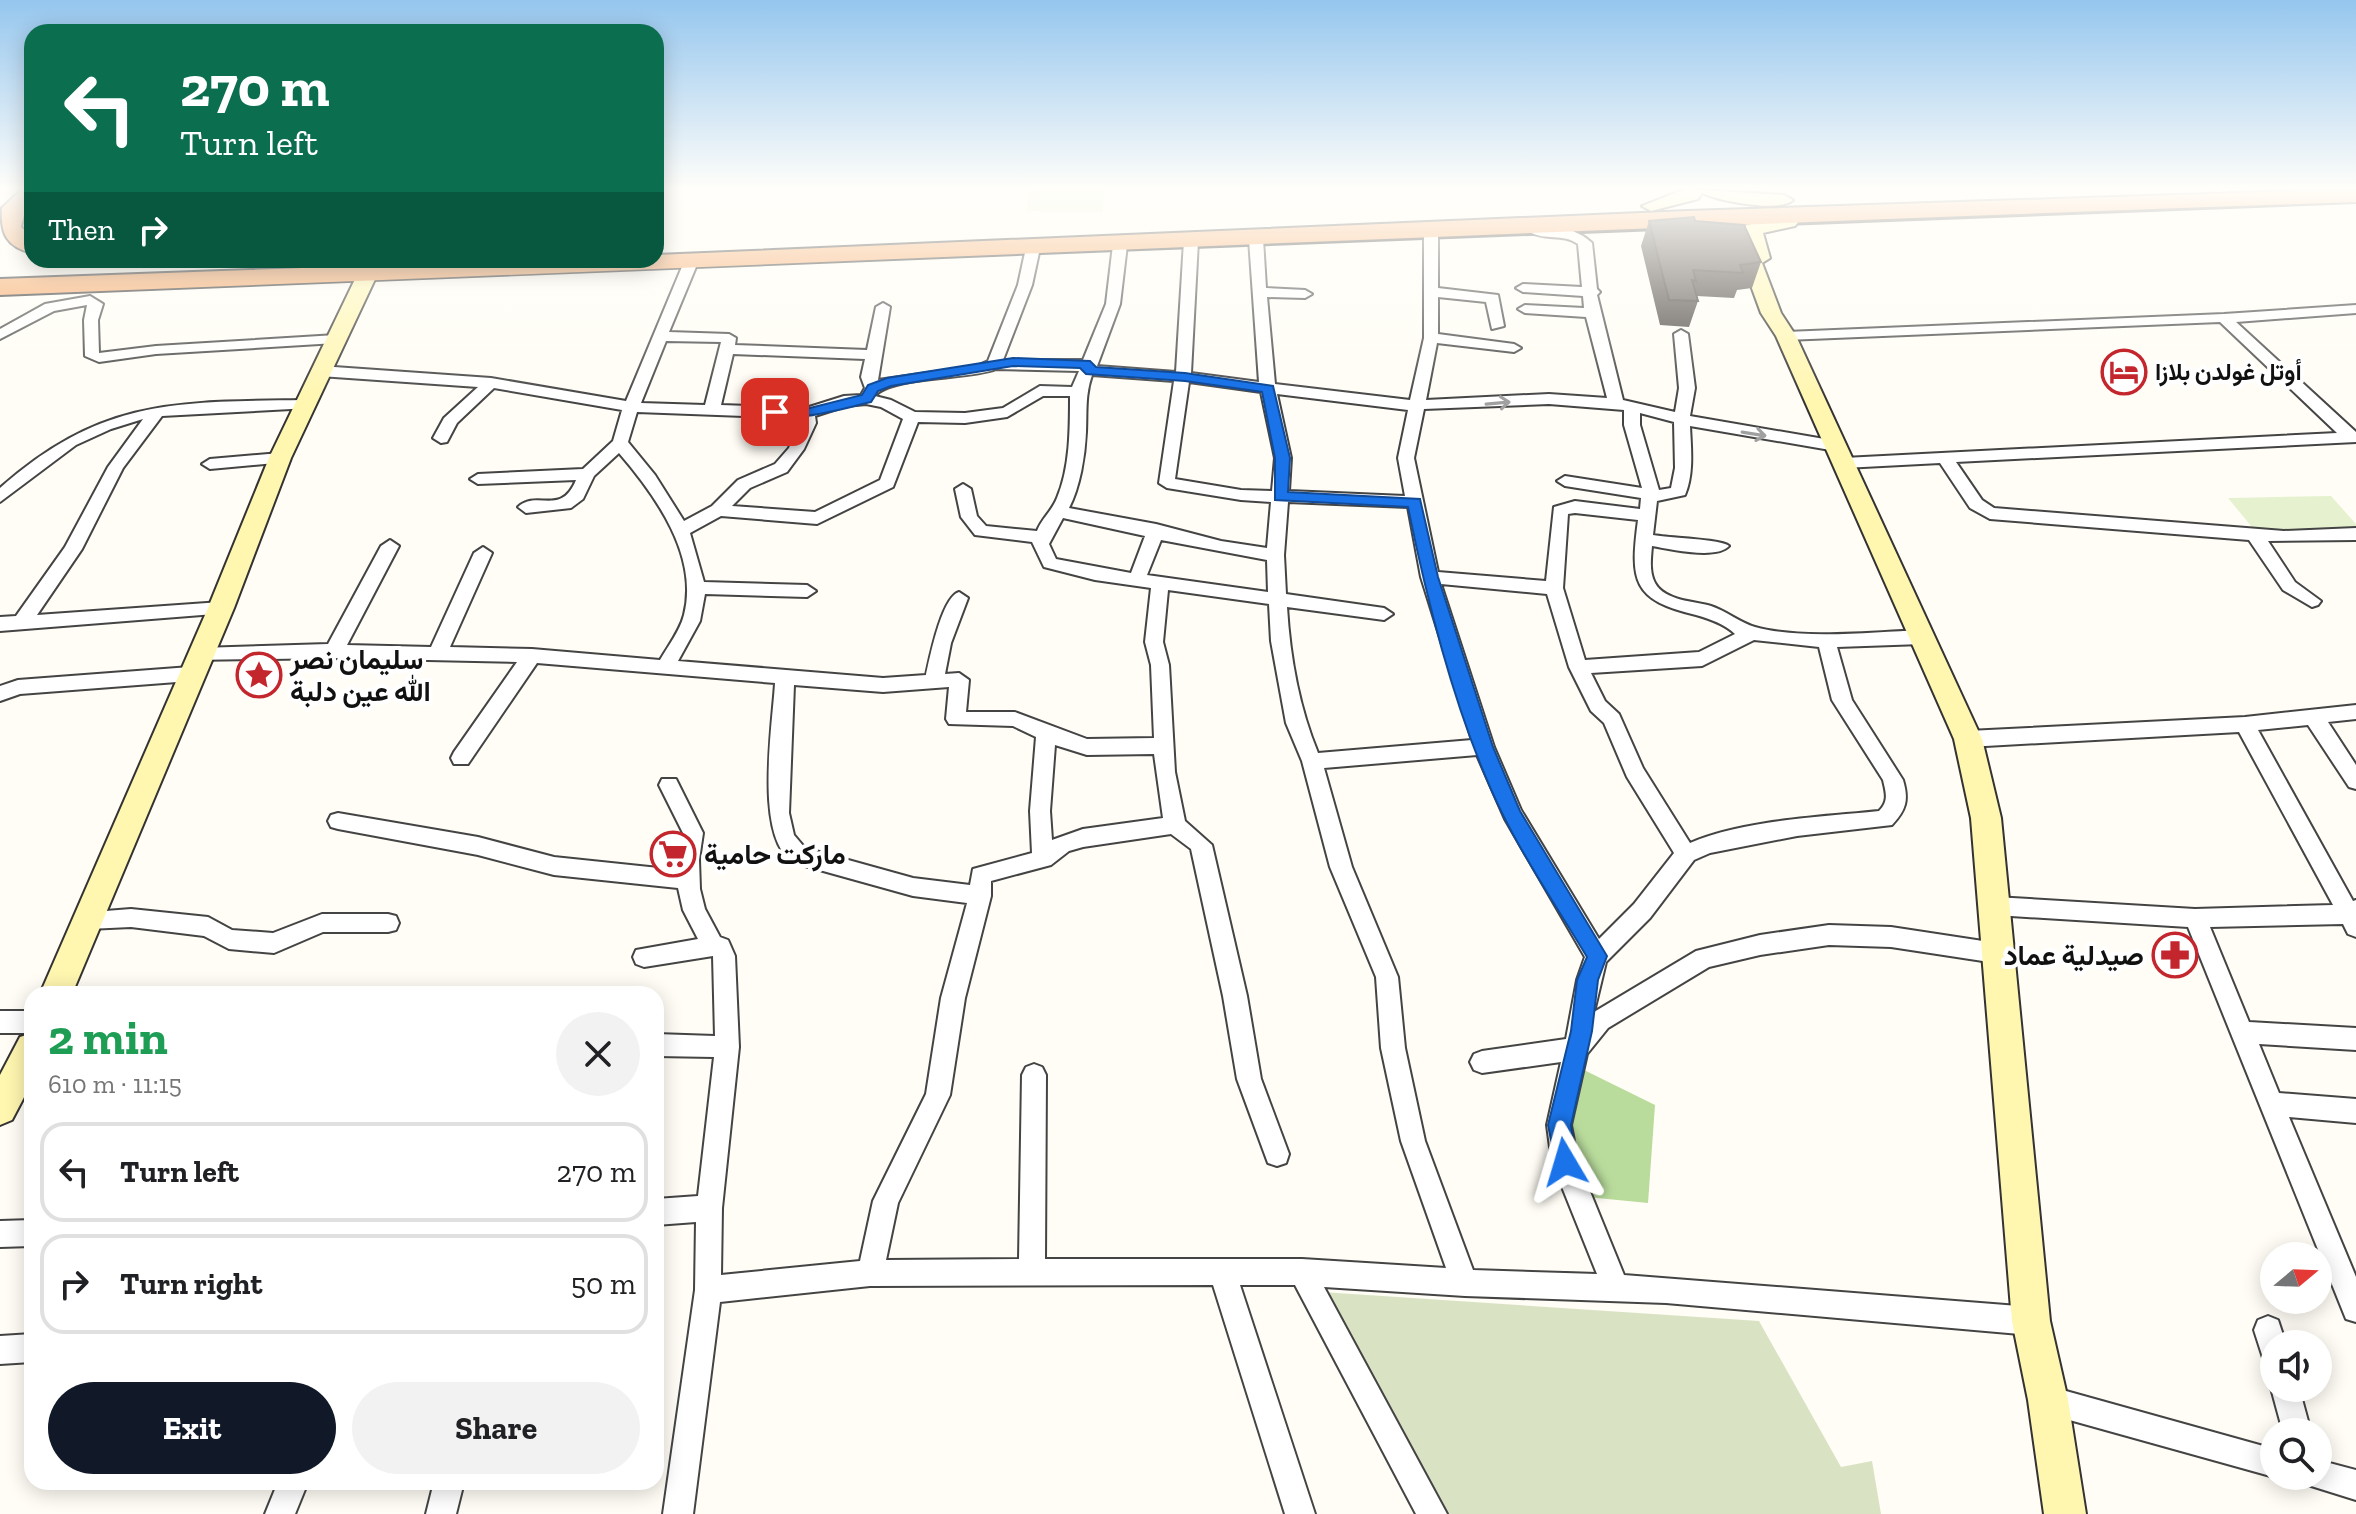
<!DOCTYPE html>
<meta charset="utf-8">
<style>
body{margin:0;font-family:"Zilla Slab",Vazirmatn,serif;background:#f2f2f2;color:#202124;height:100vh;display:flex;flex-direction:column;font-size:30px;white-space:nowrap}
*{box-sizing:border-box;margin:0}
p{font-size:26px;color:#757577}
.icon{flex:none;width:44px;height:44px;fill:none;stroke:currentColor;stroke-width:2;stroke-linecap:round;stroke-linejoin:round}
.map{position:relative;flex:1;overflow:hidden}
.details{position:absolute;left:24px;top:986px;width:640px;height:504px;display:flex;flex-direction:column;background:#fff;border-radius:24px;box-shadow:0 4px 20px #0003}
.details>*{flex:none}
.guide{position:absolute;left:24px;top:24px;width:640px;height:244px;border-radius:24px;box-shadow:0 4px 20px #0003;background:#0b6e4f;color:#fff;overflow:hidden}
.needle{width:52px;rotate:71deg}
.fabs{position:absolute;left:2260px;top:1242px;display:grid;gap:16px}
.fabs a{display:grid;place-items:center;width:72px;height:72px;border-radius:50%;background:#fff;box-shadow:0 4px 20px #0003;font-size:40px}
.pin{position:absolute;display:grid;place-items:center;width:68px;height:68px;color:#fff;margin:-34px;border-radius:16px;box-shadow:0 4px 12px #0006}
.me{position:absolute;width:88px;margin:-44px;rotate:353deg;stroke-linejoin:round;filter:drop-shadow(0 0 6px #0008)}
.turn{display:flex;align-items:center;gap:28px;height:168px;padding:0 24px;font-size:36px}
.turn .icon{width:104px;height:104px;stroke-width:2.5}
.turn b{display:block;font-size:56px;line-height:68px}
.then{display:flex;align-items:center;height:76px;padding:0 24px;background:#0003;gap:16px;font-size:30px}
.round{display:grid;place-items:center;flex:none;width:84px;height:84px;border-radius:42px;background:#f2f2f2}
.headline{display:flex;align-items:center;justify-content:space-between;height:136px;padding:0 24px}
h1{font-size:48px;font-weight:700;line-height:60px;color:#1e9e55}
.action{display:flex;gap:16px;margin-top:auto;padding:16px 24px}
.action a{flex:1;height:92px;border-radius:48px;background:#111827;color:#fff;font-size:32px;font-weight:700;line-height:92px;text-align:center}
.action a+a{background:#f2f2f2;color:#202124}
ul{padding:0;list-style:none}
li{display:flex;align-items:center;gap:24px;height:100px;margin:0 16px 12px;padding:0 8px;border:4px solid #e0e0e0;border-radius:24px}
li div{flex:1}
li b{display:block;font-size:30px}
li em{font-style:normal}
.map>svg:first-child{display:block}
.forest{fill:#b9dc9c}
.cemetery{fill:#d9e3c4}
.pitch{fill:#e6f2cf}
.lines{fill:none;stroke-linecap:round;stroke-linejoin:round}
.street-casing{stroke:#444;stroke-width:4}
.secondary-casing{stroke:#333;stroke-width:4}
.highway-casing{stroke:#222;stroke-width:4}
.street{fill:#fff;fill-rule:evenodd}
.secondary{fill:#fff6b0;fill-rule:evenodd}
.highway{fill:#f5a25d;fill-rule:evenodd}
.wall{fill:#4d4742}
.building{fill:#5a524d;stroke:#3f3936;stroke-width:2}
.oneway{stroke:#a0a0a0}
.route{fill:#1a73e8;stroke:#114b97;stroke-width:2}
.labels{text-anchor:middle;stroke-width:8;stroke-linejoin:round;paint-order:stroke}
.far-poi-label{font-size:24px;font-weight:bold;fill:#111;stroke:#fff;text-anchor:start}
.poi-label{font-size:28px;font-weight:bold;fill:#111;stroke:#fff;text-anchor:start}
</style>
<div class="map">
<svg width="2356" height="1514" viewBox="0 0 2356 1514">
<rect width="100%" height="100%" fill="#fffdf5"/>
<path class="forest" d="M1582 1069 1655 1105 1648 1203 1587 1197 1569 1141Z"/>
<path class="cemetery" d="M1322 1292 1759 1321 1841 1467 1872 1461 1881 1514H1435Z"/>
<g class="pitch">
<path d="M1029 189H1104L1103 212 1027 211Z"/>
<path d="M2331 496 2356 524V530L2256 532 2228 498Z"/>
</g>
<g class="lines">
<g class="street-casing">
<g id="street">
<path d="M1431 227 1438 231V288L1498 295 1504 326 1492 329 1486 302 1438 297V334L1514 344 1521 348 1514 352 1437 343 1426 400 1549 394 1607 398 1586 317 1525 313 1518 309 1525 305 1584 308 1583 296 1523 292 1516 288 1523 284 1582 287 1578 244C1563 233 1545 241 1530 232 1547 220 1578 229 1592 243L1597 289 1600 292 1597 295 1623 400 1675 412 1679 388 1674 334 1681 330 1688 334 1695 388 1690 416 1836 441 1844 446 1836 451 1690 426C1691 448 1694 474 1685 495L1657 501 1653 535C1668 538 1722 539 1729 546 1716 560 1670 549 1652 546 1651 558 1649 572 1655 583 1665 601 1694 601 1711 606 1726 611 1741 623 1755 627 1801 640 1874 632 1922 630L1931 637 1922 644 1837 647 1852 700 1903 780C1909 800 1906 810 1892 825L1797 836 1710 853 1694 860 1650 918 1606 962 1594 1012 1696 951 1760 935 1829 925 1891 927 1996 943 2004 946 2007 953 2004 960 1996 963 1891 947 1829 945 1760 955 1709 967 1608 1028 1587 1054 1571 1125 1578 1162 1624 1275 2031 1307 2041 1311 2045 1321 2041 1331 2031 1335 1666 1303 1465 1296 1324 1287 1447 1514H1416L1295 1285H1240L1315 1514H1285L1213 1285 870 1286 720 1302 693 1514H663L695 1290 696 1222 656 1225V1199L698 1196 714 1057 656 1056V1034L715 1036 713 956 644 967 636 964 633 957 636 950 698 939 683 910 678 888 554 875 478 855 338 829 331 827 328 821 331 815 338 813 478 837 554 857 678 870 683 833 659 785 662 779H676L703 833 699 860 700 889 705 909 720 937 728 940 735 956 739 1047 722 1208 721 1275 860 1261 873 1201 926 1094 941 998 967 903 913 896 798 864C752 848 773 723 775 683L537 663 468 764H454L451 758 454 752 517 662 334 658 192 660 190 655 192 650 199 648 328 644 381 546 390 540 399 546 347 645 431 647 474 553 483 547 492 553 450 647 532 649 660 660C668 646 680 631 684 615 699 556 656 496 619 453L594 476 583 499 571 508 526 513 518 507C537 489 561 517 576 480L478 484 470 479 478 474 583 469 613 441 622 410 494 388 457 423 447 442 441 443 433 438 444 418 478 387 320 376 312 371 320 366 491 378 626 401 684 262 691 258 698 262 669 332 729 334 736 338 735 345 867 350 876 307 883 303 890 307 878 380 977 366 988 361 1018 285 1026 248 1033 244 1040 248 1032 285 1003 360H1083L1106 304 1113 245 1120 241 1127 245 1120 304 1097 366 1176 372 1184 241 1191 237 1198 241 1191 373 1259 382 1249 239 1256 235 1263 239 1266 288 1305 290 1312 294 1305 298 1267 297 1275 384 1410 400 1424 338V231ZM666 341 721 342 705 405 641 403ZM733 354 865 359 861 377 865 388 861 395 844 396 806 408 721 405ZM996 369 1079 371 1072 387 1040 386 1003 408 965 413 915 412 891 400 875 396C889 376 970 380 996 369ZM1092 375 1174 381 1159 483 1167 488 1241 500 1271 502 1267 548 1221 541 1156 524 1069 508C1080 487 1085 456 1086 432 1087 411 1085 395 1092 375ZM1189 382 1261 392 1275 458 1272 491 1241 490 1175 479ZM1277 394 1408 410 1398 458 1405 496 1289 491 1291 458ZM1043 396H1070C1070 429 1070 468 1057 498 1052 511 1042 518 1037 531L986 526 977 516 971 489 963 484 955 489 961 517 975 535 1032 542 1044 567 1095 580 1151 588 1145 642 1151 665 1154 738 1087 739 1015 712H966L969 680 959 673 945 674 951 643 968 598 959 592C942 597 930 657 926 675L883 678 678 661 700 621 705 594 807 597 816 591 807 585 704 582 690 533 721 516 817 524 893 487 918 422 965 423 1007 417ZM866 404 881 407 903 419 880 480 815 512 732 506 750 488 787 472 804 449 816 423 815 416 846 406ZM1549 404 1624 410V425L1642 488 1565 476 1557 481 1565 486 1641 498 1640 509 1575 501 1554 507 1546 581 1438 572 1414 458 1424 409ZM637 412 800 418 789 448 775 464 738 480 712 506 684 521 655 475 628 442ZM1640 413 1674 422 1675 468 1671 488 1659 490 1640 425ZM1288 502 1408 507 1421 577 1472 740 1318 753C1299 707 1290 657 1287 607L1384 620 1393 614 1384 608 1286 594 1284 555ZM1575 513 1638 520C1630 581 1632 600 1696 615 1710 619 1725 624 1735 634L1699 652 1585 660 1563 588 1568 514ZM1063 518 1145 536 1131 573 1056 559 1049 544ZM1161 540 1267 560 1268 592 1147 575ZM1441 584 1547 594 1569 667 1591 711 1604 723 1627 777 1674 853 1634 904 1599 939 1521 810 1494 747ZM1168 590 1269 604 1271 641 1286 723 1302 761 1330 867 1376 977 1381 1048 1401 1141 1446 1268 1302 1259H1045L1046 1075 1042 1067 1034 1064 1026 1067 1022 1075 1019 1259 886 1260 898 1203 950 1095 965 998 991 896V881L1051 865 1069 851 1083 847 1171 834 1191 849 1223 996 1237 1079 1268 1163 1277 1166 1286 1163 1289 1154 1261 1079 1247 996 1212 845 1185 821 1175 772 1169 665 1163 642ZM1754 640 1819 647 1832 700 1883 780C1886 793 1889 801 1879 811 1822 817 1743 820 1690 843L1643 768 1619 714 1605 701 1591 673 1702 666ZM794 685 883 692 949 687 946 719 949 724 1013 726 1036 737 1030 811 1032 853 973 869 970 885 913 878 805 848 794 835 789 813ZM1055 745 1087 755 1154 754 1163 818 1083 829 1052 840 1050 811ZM1477 755 1505 819 1585 957 1577 980 1566 1039 1482 1051 1474 1054 1470 1062 1474 1070 1482 1073 1561 1062 1547 1125 1552 1162 1597 1274 1473 1270 1425 1141 1405 1048 1398 977 1352 867 1324 768Z"/>
<path d="M90 296 103 304 98 320 99 353 156 346 336 335 343 339 336 343 156 354 99 362 85 356 84 320 87 305 54 311 0 339V329L45 304Z"/>
<path d="M2356 305V313L2236 322 2356 432V442L1956 462 1982 500 1994 508 2284 531 2356 528V540L2268 541 2295 582 2321 601 2318 605 2312 607 2283 590 2249 540 1990 519 1970 508 1940 463 1844 468 1836 463 1844 458 2337 433 2220 322 1786 340 1779 336 1786 332 2224 314Z"/>
<path d="M304 400 310 402V408L162 416 123 468 82 549 37 615 221 602 227 603 230 608 227 613 0 631V617L16 616 65 547 108 467 143 419 111 429 76 445 0 502V488C102 398 176 402 304 400Z"/>
<path d="M280 453 286 454V462L210 469 202 464 210 459Z"/>
<path d="M190 667 199 674 190 681 20 694 0 701V686L18 680Z"/>
<path d="M2356 705V719L2328 722 2356 765V789L2349 787 2308 725 2258 730 2353 901 2356 900V937L2348 934 2343 924 2210 927 2249 1022 2356 1028V1050L2259 1044 2279 1093 2356 1099V1123L2289 1117 2356 1277V1322L2346 1319 2188 927 1995 915 1987 913 1984 906 1987 899 1995 897 2195 909 2333 905 2239 732 1968 747 1958 739 1968 731 2245 717Z"/>
<path d="M131 909 208 917 232 930 273 933 322 914H388L396 916 399 923 396 930 388 932H323L274 953 229 949 204 936 131 927 88 929 80 927 77 920 80 913Z"/>
<rect x="0" y="1011" width="32" height="22"/>
<path d="M32 1220V1246L0 1247V1221Z"/>
<path d="M2268 1316 2278 1320 2286 1344H2274V1365L2264 1361 2254 1330 2258 1320Z"/>
<path d="M32 1334V1362L0 1364V1336Z"/>
<path d="M2274 1381V1388H2299L2311 1432H2283L2271 1388Z"/>
<path d="M2048 1386 2274 1449V1476H2277L2274 1477 2048 1414 2038 1410 2034 1400 2038 1390Z"/>
<path d="M2318 1460 2356 1470V1500L2308 1485 2304 1476H2318Z"/>
<path d="M278 1482H308L295 1514H265Z"/>
<path d="M434 1482H464L456 1514H426Z"/>
</g>
</g>
<g class="secondary-casing">
<g id="secondary">
<path d="M1685 189 1784 195 1793 200C1779 213 1719 201 1702 193L1698 199 1651 211 1642 206Z"/>
<path d="M1796 208 1805 214 1795 226 1763 233 1770 258 1762 263 1781 313 1796 336 1982 739 2001 818 2050 1321 2068 1400 2086 1514H2044L2028 1400 2012 1321 1971 818 1954 739 1776 336 1761 313 1734 239 1745 234 1746 225 1782 218Z"/>
<path d="M367 269 377 275 291 458 234 608 72 994H40L208 608 269 458 357 275Z"/>
<path d="M32 1033V1082L12 1120 0 1125V1075L20 1037Z"/>
</g>
</g>
<g class="highway-casing">
<g id="highway">
<path d="M22 189H32V205L25 211 21 227 32 237V253C7 247 0 234 2 208Z"/>
<path d="M2356 189V202C1571 229 785 265 0 295V279L521 260H656V255L1687 211Z"/>
</g>
</g>
<use href="#street" class="street"/>
<use href="#secondary" class="secondary"/>
<use href="#highway" class="highway"/>
</g>
<path class="wall" d="M1649 221H1695L1761 262 1752 288 1737 290 1734 298 1697 296 1698 301 1689 327 1660 325 1641 246Z"/>
<path class="building" d="M1694 217 1695 221 1744 225 1761 262 1740 265 1743 273 1693 270 1696 281 1692 280 1698 301 1669 300 1649 221Z"/>
<defs><path id="oneway-shaft" d="M-6 0H5M1.5-3L5.5 0L1.5 3" fill="none" stroke-width="1.6" stroke-linecap="round" stroke-linejoin="round" transform="scale(2)"/></defs>
<g class="oneway">
<use href="#oneway-shaft" transform="translate(1498 403) rotate(-5)"/>
<use href="#oneway-shaft" transform="translate(1754 434) rotate(9)"/>
</g>
<linearGradient id="sky" x2="0" y2="1"><stop stop-color="#95c6ee"/><stop offset="0.47" stop-color="#fffefa"/><stop offset="1" stop-color="#fffefa" stop-opacity="0"/></linearGradient>
<rect width="2356" height="401" fill="url(#sky)"/>
<path class="route" d="M1013 358 1090 361 1096 367 1185 373 1273 386 1290 458 1288 492 1420 499 1438 577 1493 747 1520 811 1607 956 1598 980 1592 1031 1571 1125 1576 1162 1573 1170 1565 1173 1557 1170 1548 1125 1571 1031 1577 980 1587 957C1559 910 1527 864 1503 815 1458 724 1428 606 1408 507L1275 500V458L1262 392 1185 381 1086 374 1080 368 1013 366 891 386 878 391 871 402C848 407 787 426 768 412L775 408 806 409 862 395 868 385 887 378Z"/>
<defs>
<g id="hotel-ring" transform="scale(2.3)"><circle r="9.5" fill="#fff" stroke="#c4262e" stroke-width="1.5"/><path d="M-6-4.5h1.5V1H6V5H4.5V3h-9V5H-6ZM-4 0a1.8 1.8 0 1 1 3.6 0ZM.5 0V-2.5h3Q6-2.5 6 0Z" fill="#c4262e"/></g>
<g id="sight-ring" transform="scale(2.3)"><circle r="9.5" fill="#fff" stroke="#c4262e" stroke-width="1.5"/><path d="M0-6L1.8-2.2L6-1.7L2.9 1.2L3.7 5.4L0 3.3L-3.7 5.4L-2.9 1.2L-6-1.7L-1.8-2.2Z" fill="#c4262e"/></g>
<g id="supermarket-ring" transform="scale(2.3)"><circle r="9.5" fill="#fff" stroke="#c4262e" stroke-width="1.5"/><path d="M-6-5.5h2.5l.6 2H6L4.5 2H-2.5L-4.4-4H-6ZM-1.5 3.2a1.3 1.3 0 1 0 .1 0ZM3 3.2a1.3 1.3 0 1 0 .1 0Z" fill="#c4262e"/></g>
<g id="pharmacy-ring" transform="scale(2.3)"><circle r="9.5" fill="#fff" stroke="#c4262e" stroke-width="1.5"/><path d="M-2-6h4v4h4v4h-4v4h-4v-4h-4v-4h4Z" fill="#c4262e"/></g>
</defs>
<g fill-rule="evenodd">
<use href="#hotel-ring" x="2124" y="372"/>
<use href="#sight-ring" x="259" y="675"/>
<use href="#supermarket-ring" x="673" y="854"/>
<use href="#pharmacy-ring" x="2175" y="955"/>
</g>
<g class="labels">
<g class="far-poi-label">
<text x="2155" y="380">أوتل غولدن بلازا</text>
</g>
<g class="poi-label">
<text x="290" y="669">سليمان نصر<tspan x="290" dy="32">الله عين دلبة</tspan></text>
<text x="704" y="864">ماركت حامية</text>
<text x="2144" y="965" text-anchor="end">صيدلية عماد</text>
</g>
</g>
</svg>
<div class="fabs">
<a><svg class="needle" viewBox="-14 -14 28 28"><path d="M0-13l5 13h-10z" fill="#e53935"/><path d="M0 13l5-13h-10z" fill="#757577"/></svg></a>
<a><svg class="icon" aria-label="sound" viewBox="0 0 24 24"><path d="M4 9h4l5-4v14l-5-4H4zM17 9q2 3 0 6"/></svg></a>
<a><svg class="icon" aria-label="search" viewBox="0 0 24 24"><circle cx="10" cy="10" r="6"/><path d="M15 15l6 6"/></svg></a>
</div>
<div class="pin" style="left:775px;top:412px;background:#d93025"><svg class="icon" aria-label="arrive" viewBox="0 0 24 24"><path d="M6 21V4h12l-3 4 3 4H6"/></svg></div>
<svg class="me" style="left:1565px;top:1162px" viewBox="-20 -20 40 40"><path d="M0-17L14 15 0 8-14 15z" fill="#1a73e8" stroke="#fff" stroke-width="4"/></svg>
<div class="guide">
<div class="turn"><svg class="icon" aria-label="left" viewBox="0 0 24 24"><path d="M17 20v-9H6M10 6l-5 5 5 5"/></svg><div><b>270 m</b>Turn left</div></div>
<div class="then">Then<svg class="icon" aria-label="right" viewBox="0 0 24 24"><path d="M7 20v-9h11M14 6l5 5-5 5"/></svg></div>
</div>
<section class="details">
<div class="headline"><div><h1>2 min</h1><p>610 m · 11:15</p></div><a class="round"><svg class="icon" aria-label="close" viewBox="0 0 24 24"><path d="M6 6l12 12M18 6L6 18"/></svg></a></div>
<ul>
<li><svg class="icon" aria-label="left" viewBox="0 0 24 24"><path d="M17 20v-9H6M10 6l-5 5 5 5"/></svg><div><b>Turn left</b></div><em>270 m</em></li>
<li><svg class="icon" aria-label="right" viewBox="0 0 24 24"><path d="M7 20v-9h11M14 6l5 5-5 5"/></svg><div><b>Turn right</b></div><em>50 m</em></li>
</ul>
<div class="action"><a>Exit</a><a>Share</a></div>
</section>
</div>
